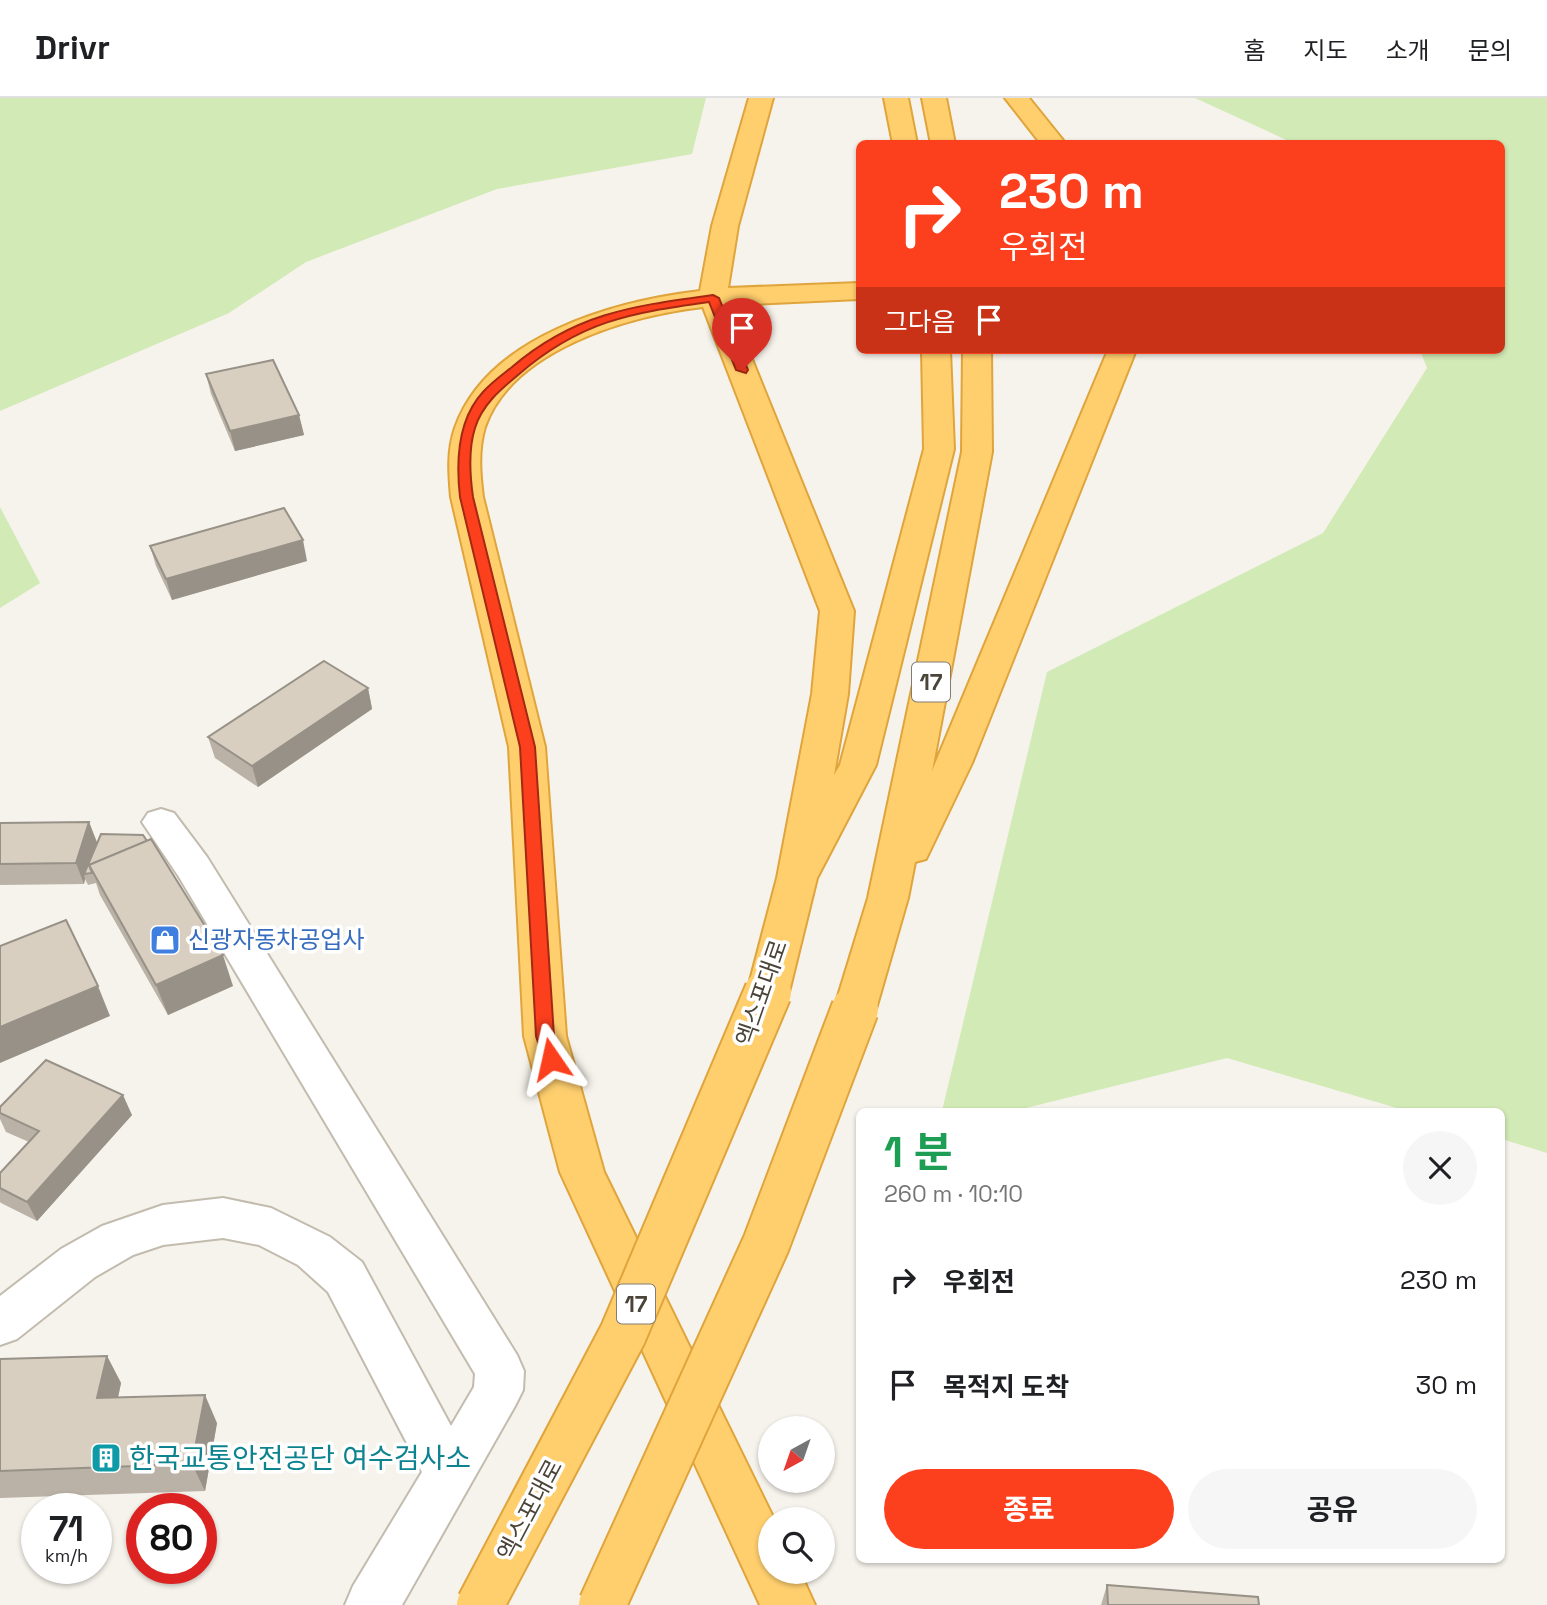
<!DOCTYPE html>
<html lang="ko">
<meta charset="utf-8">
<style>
body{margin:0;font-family:"Space Grotesk","Noto Sans KR",sans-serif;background:#f6f6f6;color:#202124;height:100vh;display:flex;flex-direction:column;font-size:26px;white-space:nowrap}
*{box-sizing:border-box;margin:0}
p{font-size:23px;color:#757577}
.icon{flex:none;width:38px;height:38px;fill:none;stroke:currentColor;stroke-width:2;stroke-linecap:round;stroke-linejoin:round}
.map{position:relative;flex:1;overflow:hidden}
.details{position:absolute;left:856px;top:1010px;width:649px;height:455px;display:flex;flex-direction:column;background:#fff;border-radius:10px;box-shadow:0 2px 5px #0004}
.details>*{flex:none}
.hud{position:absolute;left:856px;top:42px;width:649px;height:214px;border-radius:10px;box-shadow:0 2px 5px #0004;background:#fc3f1d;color:#fff;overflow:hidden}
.needle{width:46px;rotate:220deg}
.fabs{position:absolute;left:758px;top:1318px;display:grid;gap:14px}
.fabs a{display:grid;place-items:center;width:77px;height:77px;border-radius:50%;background:#fff;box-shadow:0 2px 5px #0004;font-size:35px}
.speed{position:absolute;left:21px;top:1395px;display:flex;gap:14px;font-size:35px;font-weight:700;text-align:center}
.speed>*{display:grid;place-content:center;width:91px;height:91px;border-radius:50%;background:#fff;box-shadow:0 2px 5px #0004;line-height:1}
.speed small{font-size:18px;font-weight:400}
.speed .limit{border:10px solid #d22;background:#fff;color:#111}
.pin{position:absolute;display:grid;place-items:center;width:60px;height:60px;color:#fff;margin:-72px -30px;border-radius:50% 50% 50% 0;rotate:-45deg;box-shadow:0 0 7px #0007}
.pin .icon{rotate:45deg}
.me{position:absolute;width:77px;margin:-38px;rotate:349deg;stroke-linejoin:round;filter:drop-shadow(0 0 5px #0008)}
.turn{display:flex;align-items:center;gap:24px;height:147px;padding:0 28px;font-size:32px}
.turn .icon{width:91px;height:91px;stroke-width:2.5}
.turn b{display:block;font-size:49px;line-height:60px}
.then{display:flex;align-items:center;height:66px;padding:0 28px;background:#0003;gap:14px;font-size:26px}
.round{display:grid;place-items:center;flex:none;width:74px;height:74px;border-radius:37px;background:#f6f6f6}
.overview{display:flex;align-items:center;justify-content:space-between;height:119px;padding:0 28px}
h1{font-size:42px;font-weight:700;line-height:52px;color:#1e9e55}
.button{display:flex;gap:14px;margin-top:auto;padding:14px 28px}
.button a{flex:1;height:80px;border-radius:42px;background:#fc3f1d;color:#fff;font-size:28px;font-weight:700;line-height:80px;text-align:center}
.button a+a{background:#f6f6f6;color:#202124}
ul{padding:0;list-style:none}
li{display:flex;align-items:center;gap:21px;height:105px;padding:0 28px}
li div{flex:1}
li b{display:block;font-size:26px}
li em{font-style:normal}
header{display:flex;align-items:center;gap:42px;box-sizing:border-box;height:98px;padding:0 35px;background:#fff;border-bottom:2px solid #e0e0e0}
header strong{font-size:33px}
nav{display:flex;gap:38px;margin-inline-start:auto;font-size:24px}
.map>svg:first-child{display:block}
.green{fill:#d2eab5}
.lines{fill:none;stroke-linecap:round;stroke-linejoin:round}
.minor-casing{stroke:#c2bbae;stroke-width:4}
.highway-casing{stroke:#e0a43c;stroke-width:4}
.minor{fill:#fff;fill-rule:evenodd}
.highway{fill:#ffcf6e;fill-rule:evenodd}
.highway-bridge-casing{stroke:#e0a43c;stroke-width:50;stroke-linecap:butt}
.highway-bridge{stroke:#ffcf6e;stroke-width:46}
.wall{fill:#bab2a6}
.shaded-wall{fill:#979187}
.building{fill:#d8cfc1;stroke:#979187;stroke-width:2}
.route{fill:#fc3f1d;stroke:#a42913;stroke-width:2}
.labels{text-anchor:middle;stroke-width:7;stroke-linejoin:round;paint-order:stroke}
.shield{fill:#fff;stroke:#817c74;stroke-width:2}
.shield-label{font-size:23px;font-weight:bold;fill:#4b4439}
.shop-label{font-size:24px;fill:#366cbe;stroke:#fff;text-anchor:start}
.street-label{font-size:24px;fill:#4b4439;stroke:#fff}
.near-culture-label{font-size:28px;fill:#0d838f;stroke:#fff;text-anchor:start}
</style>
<header>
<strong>Drivr</strong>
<nav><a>홈</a><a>지도</a><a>소개</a><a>문의</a></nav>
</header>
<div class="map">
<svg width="1547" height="1507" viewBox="0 0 1547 1507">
<rect width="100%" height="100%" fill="#f6f3ec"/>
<g class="green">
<path d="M0 0H706L692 56 497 91 306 164 229 215 0 313Z"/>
<path d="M1195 0H1547V1055L1502 1041V1013H1407L1227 960 1014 1013H942L1047 574 1323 435 1427 270 1420 252H1502V46L1293 45Z"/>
<path d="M0 409 40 485 0 510Z"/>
</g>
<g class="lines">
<g class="minor-casing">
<path id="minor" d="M161 711 174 715 207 759 517 1257 524 1273 523 1292 515 1308 402 1507H345L353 1488 422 1374 328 1194 298 1167 259 1147 223 1140 163 1147 133 1157 95 1179 17 1241 0 1247V1198L61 1151 102 1128 163 1107 223 1100 271 1110 330 1139 362 1164 451 1328 474 1289 475 1276 179 779 142 724 148 715Z"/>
</g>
<g class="highway-casing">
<g id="highway">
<path d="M749 0H773L738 128 728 190 859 185V201L730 207 854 513 848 596 834 677 840 667 924 351 922 252H950L954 351 876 667 817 780 789 894 783 905 768 910 753 905 747 894 777 780 812 596 820 513 703 209C631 217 512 251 485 329 478 352 480 376 483 399L545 649 566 938 604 1074 774 1421H770V1474H800L815 1507H760L560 1074 524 938 509 649 451 399C449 376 447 353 455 330 487 238 615 203 700 193L712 128Z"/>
<path d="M884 0H908L917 46H893Z"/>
<path d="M922 0H946L955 46H931Z"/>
<path d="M1005 0H1029L1066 46H1041Z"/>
<path d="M963 252H991L992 354 932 673 1108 252H1136L972 665 926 761 915 764 908 800 876 911 870 922 855 927 840 922 834 911 868 800 962 354Z"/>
</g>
</g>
<use href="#minor" class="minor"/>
<use href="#highway" class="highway"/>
<g class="highway-bridge-casing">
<g id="highway-bridge">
<path d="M480 1507 623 1236 768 894"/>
<path d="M602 1507 766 1146 855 911"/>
</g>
</g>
<use href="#highway-bridge" class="highway-bridge"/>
</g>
<g class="wall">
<path d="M206 276 299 317 304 337 235 353 211 296Z"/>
<path d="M150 448 307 463 172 502 156 468Z"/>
<path d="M368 590 372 611 258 689 215 660 208 639Z"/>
<path d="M89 724 97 744 233 888 168 917 100 797 96 785 88 787 85 781 84 786 0 787V725Z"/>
<path d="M0 1009 132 1017 37 1123 1 1105 0 1104V1075L29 1044 6 1034 0 1021Z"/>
<path d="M107 1258 121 1285 118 1300 217 1325 205 1393 0 1400V1261Z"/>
<path d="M1107 1487 1259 1507H1101Z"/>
</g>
<g class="shaded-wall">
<path d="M299 317 304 337 235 353 230 333Z"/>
<path d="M303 442 307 463 172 502 166 481Z"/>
<path d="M368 590 372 611 258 689 252 668Z"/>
<path d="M89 724 97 745 84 776 85 781 84 786 76 765Z"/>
<path d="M223 857 233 888 168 917 156 887Z"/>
<path d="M98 888 110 918 0 965V929Z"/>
<path d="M123 997 132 1017 37 1123 27 1104Z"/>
<path d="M107 1258 121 1285 112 1327 97 1300Z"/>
<path d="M205 1297 217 1325 205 1393 192 1366Z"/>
</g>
<g class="building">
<path d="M273 262 299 317 230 333 206 276Z"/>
<path d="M284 410 303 442 166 481 150 448Z"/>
<path d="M324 563 368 590 252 668 208 639Z"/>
<path d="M89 724 76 765 0 766V725Z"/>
<path d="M101 736 143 737 147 743 89 767 92 775 84 776Z"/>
<path d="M151 741 223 857 156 887 89 767Z"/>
<path d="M66 822 98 888 0 929V848Z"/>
<path d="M46 962 123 997 27 1104 0 1090V1075L39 1033 0 1015V1009Z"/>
<path d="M107 1258 97 1300 205 1297 192 1366 0 1373V1261Z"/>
<path d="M1107 1487 1258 1499 1259 1507H1108Z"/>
</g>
<path class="route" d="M713 197 719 200 748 272 746 275 736 272 709 204C630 215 580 223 518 277 500 292 482 307 475 330 468 352 470 378 473 399L535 649 554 938 560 961 557 966H545L536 938 520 649 460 399C456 364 457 322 483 294 491 285 502 277 512 269 575 215 633 208 713 197Z"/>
<defs>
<g id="shop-square" transform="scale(1.575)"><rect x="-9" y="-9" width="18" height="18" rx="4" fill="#3f7fe0" stroke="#fff"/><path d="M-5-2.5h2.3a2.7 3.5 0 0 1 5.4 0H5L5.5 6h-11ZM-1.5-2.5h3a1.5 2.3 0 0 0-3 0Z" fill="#fff"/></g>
<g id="building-square" transform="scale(1.575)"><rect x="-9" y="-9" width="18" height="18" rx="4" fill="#0f9aa8" stroke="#fff"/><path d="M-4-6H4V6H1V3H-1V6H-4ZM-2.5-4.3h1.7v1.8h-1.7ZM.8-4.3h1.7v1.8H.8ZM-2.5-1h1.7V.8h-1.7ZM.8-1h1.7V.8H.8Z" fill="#fff"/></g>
</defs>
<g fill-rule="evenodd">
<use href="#shop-square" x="165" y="842"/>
<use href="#building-square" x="106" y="1360"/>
</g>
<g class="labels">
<g class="shield">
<rect x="912" y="564.5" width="38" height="39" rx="5"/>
<rect x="617" y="1186.5" width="38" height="39" rx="5"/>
</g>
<g class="shield-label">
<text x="931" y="592">17</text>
<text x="636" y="1214">17</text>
</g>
<g class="shop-label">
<text x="188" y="850">신광자동차공업사</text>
</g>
<g class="street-label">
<text transform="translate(762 895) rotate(-71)" y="8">엑스포대로</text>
<text transform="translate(530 1412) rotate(-62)" y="8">엑스포대로</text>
</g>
<g class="near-culture-label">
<text x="129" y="1370">한국교통안전공단 여수검사소</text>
</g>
</g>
</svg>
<div class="fabs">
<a><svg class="needle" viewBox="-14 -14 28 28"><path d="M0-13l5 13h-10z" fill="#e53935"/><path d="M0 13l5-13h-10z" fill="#757577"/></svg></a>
<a><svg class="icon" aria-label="search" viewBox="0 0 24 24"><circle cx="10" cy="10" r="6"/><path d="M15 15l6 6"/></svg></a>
</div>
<div class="speed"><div>71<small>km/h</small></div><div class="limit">80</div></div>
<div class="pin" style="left:742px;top:272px;background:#d93025"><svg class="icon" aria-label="arrive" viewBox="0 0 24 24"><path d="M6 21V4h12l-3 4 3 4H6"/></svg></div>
<svg class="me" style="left:551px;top:961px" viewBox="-20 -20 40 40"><path d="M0-17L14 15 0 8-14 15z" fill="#fc3f1d" stroke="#fff" stroke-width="4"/></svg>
<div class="hud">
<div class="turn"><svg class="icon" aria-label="right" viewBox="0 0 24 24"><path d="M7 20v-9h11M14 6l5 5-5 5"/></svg><div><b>230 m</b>우회전</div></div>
<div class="then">그다음<svg class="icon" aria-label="arrive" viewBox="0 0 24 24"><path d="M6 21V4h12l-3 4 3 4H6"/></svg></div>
</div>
<section class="details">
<div class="overview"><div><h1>1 분</h1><p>260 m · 10:10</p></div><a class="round"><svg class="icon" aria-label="close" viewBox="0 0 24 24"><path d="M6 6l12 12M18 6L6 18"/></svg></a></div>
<ul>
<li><svg class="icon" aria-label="right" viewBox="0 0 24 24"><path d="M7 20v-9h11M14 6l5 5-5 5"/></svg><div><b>우회전</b></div><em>230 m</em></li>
<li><svg class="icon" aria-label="arrive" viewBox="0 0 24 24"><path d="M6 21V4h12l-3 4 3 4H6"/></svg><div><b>목적지 도착</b></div><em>30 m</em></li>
</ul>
<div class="button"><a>종료</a><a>공유</a></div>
</section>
</div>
